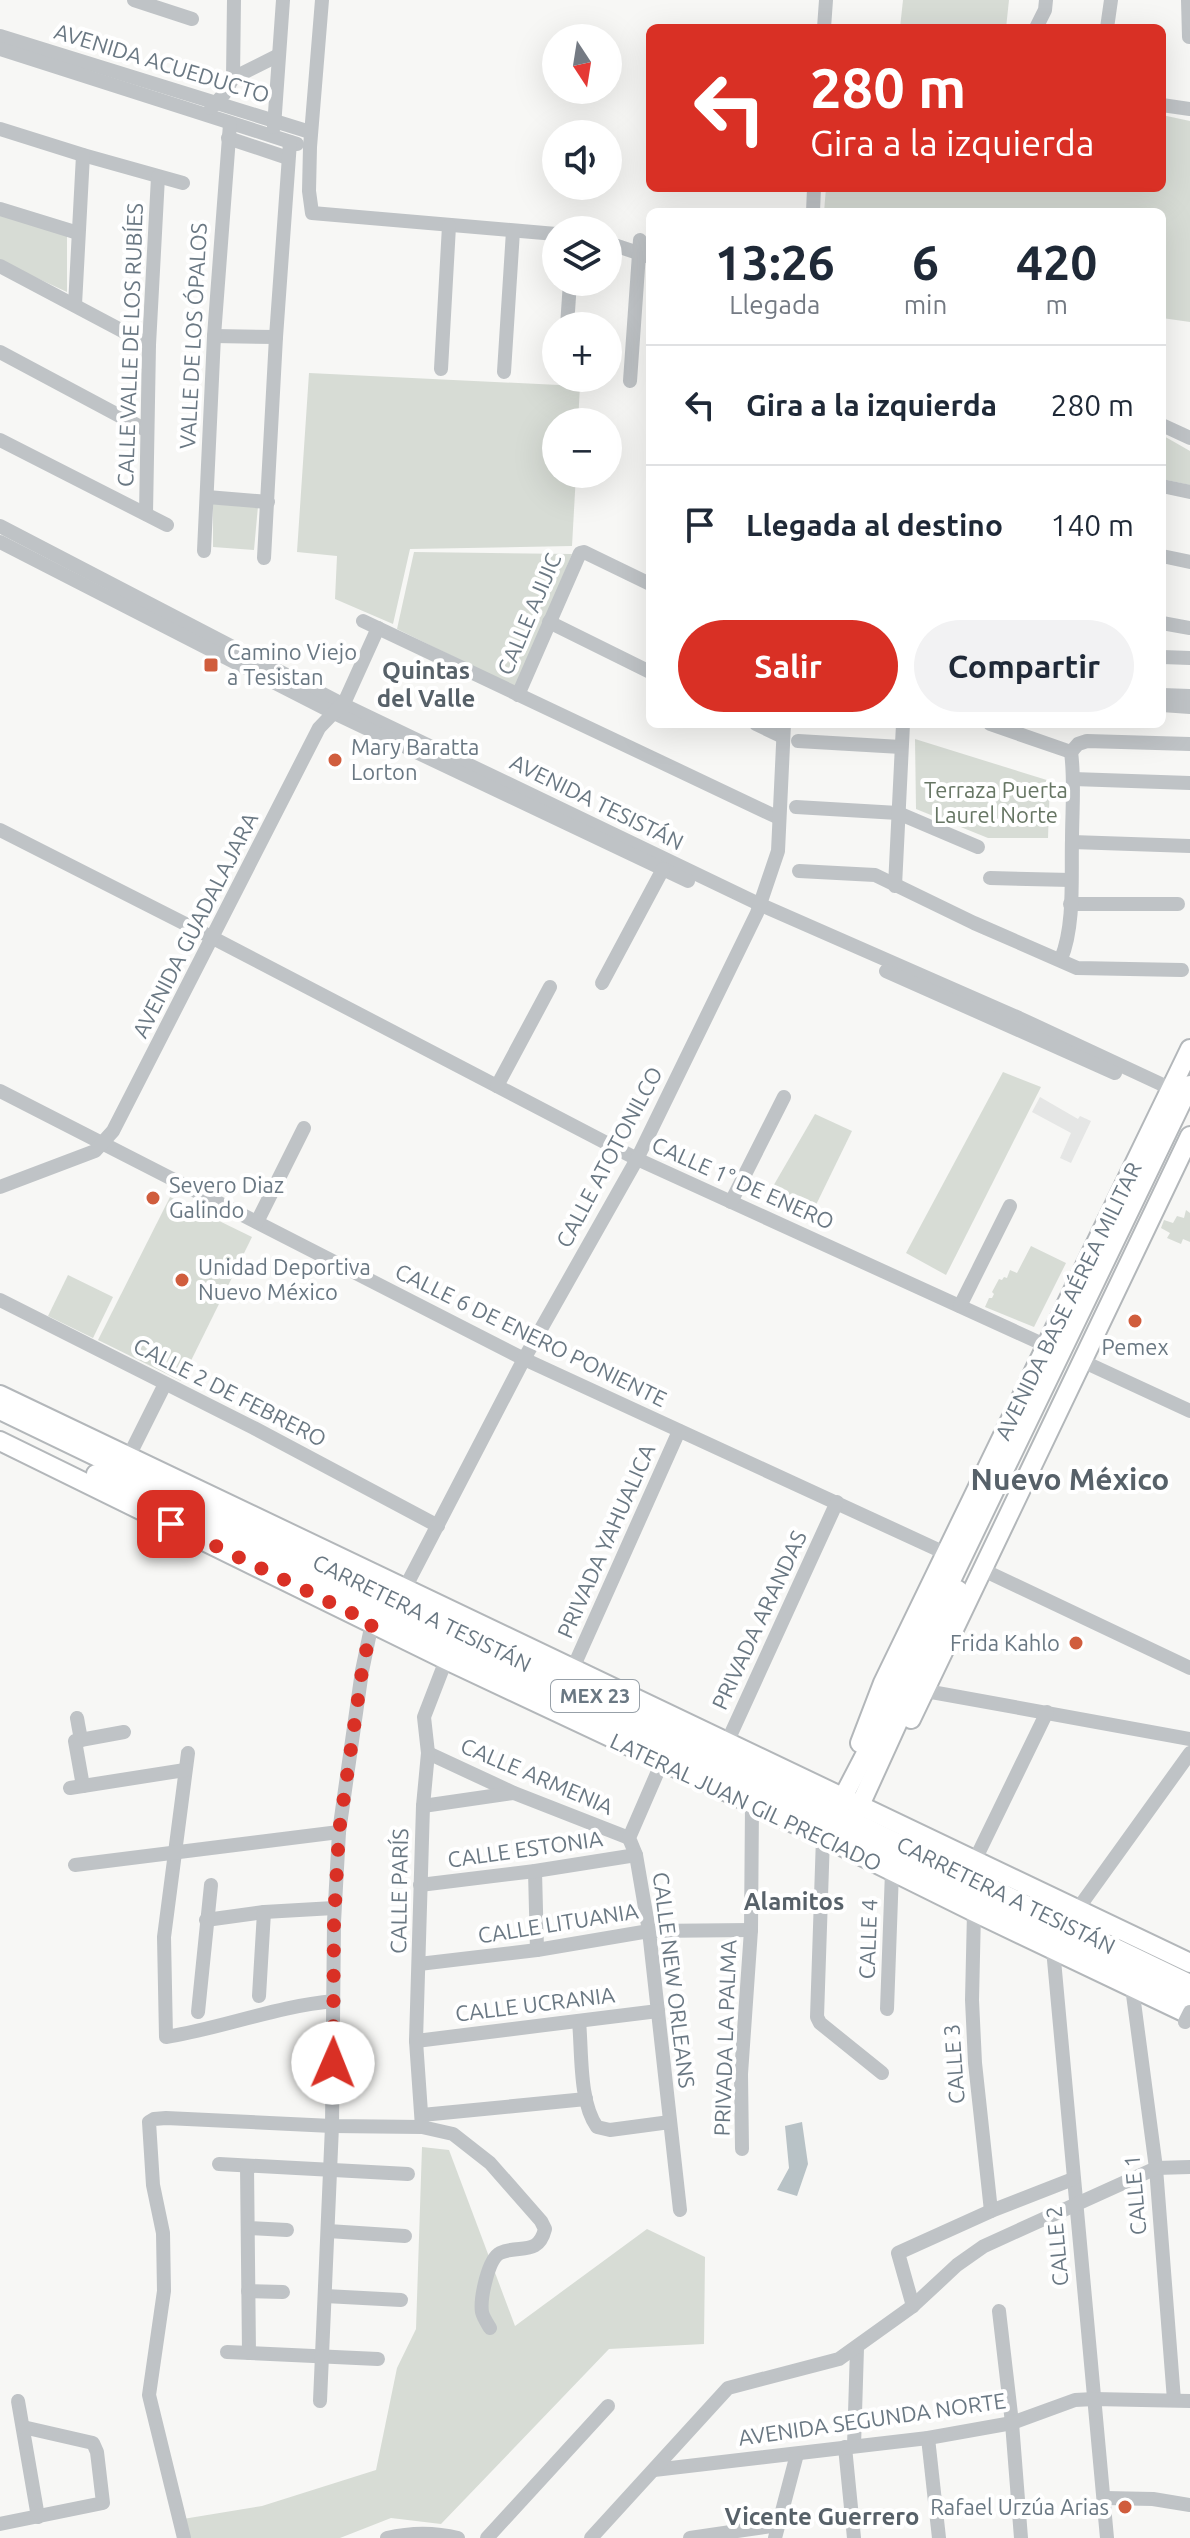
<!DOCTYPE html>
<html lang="es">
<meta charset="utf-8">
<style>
body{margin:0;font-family:Ubuntu,sans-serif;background:#f2f2f3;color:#1f2937;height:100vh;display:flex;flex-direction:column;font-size:30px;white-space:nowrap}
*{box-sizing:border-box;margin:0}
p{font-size:26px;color:#747a83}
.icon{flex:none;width:44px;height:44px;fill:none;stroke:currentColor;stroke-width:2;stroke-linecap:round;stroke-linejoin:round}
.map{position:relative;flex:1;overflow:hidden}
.details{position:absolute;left:646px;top:208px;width:520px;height:520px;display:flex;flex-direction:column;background:#fff;border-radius:12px;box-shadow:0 8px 32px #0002}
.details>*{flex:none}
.banner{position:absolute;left:646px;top:24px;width:520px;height:168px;border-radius:12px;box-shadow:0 8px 32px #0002;background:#d93025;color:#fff;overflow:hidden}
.needle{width:52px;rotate:168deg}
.controls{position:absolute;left:542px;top:24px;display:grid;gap:16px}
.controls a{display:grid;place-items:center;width:80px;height:80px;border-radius:50%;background:#fff;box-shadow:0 8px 32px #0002;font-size:40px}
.pin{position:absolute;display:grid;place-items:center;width:68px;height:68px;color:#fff;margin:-34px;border-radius:16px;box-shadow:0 4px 12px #0006}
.me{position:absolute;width:88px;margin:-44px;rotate:1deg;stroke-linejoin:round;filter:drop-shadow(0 0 6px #0008)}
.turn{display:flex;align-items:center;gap:28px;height:168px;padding:0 32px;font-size:36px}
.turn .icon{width:104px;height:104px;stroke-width:2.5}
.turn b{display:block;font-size:56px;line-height:68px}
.eta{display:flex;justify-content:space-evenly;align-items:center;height:136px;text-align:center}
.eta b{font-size:48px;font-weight:700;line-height:56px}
.cta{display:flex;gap:16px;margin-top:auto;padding:16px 32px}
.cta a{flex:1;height:92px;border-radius:48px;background:#d93025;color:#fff;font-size:32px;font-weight:700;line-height:92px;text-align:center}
.cta a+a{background:#f2f2f3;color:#1f2937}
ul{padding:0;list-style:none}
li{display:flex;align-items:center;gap:24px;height:120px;padding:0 32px;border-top:2px solid #e0e1e3}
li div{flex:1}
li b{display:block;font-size:30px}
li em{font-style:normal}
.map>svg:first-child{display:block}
.built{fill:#e5e6e5}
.green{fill:#d7dcd5}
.water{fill:#b8c2c6}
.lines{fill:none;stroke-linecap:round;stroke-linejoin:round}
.major-casing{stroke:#b3b7ba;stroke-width:22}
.minor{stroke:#bfc3c6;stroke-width:14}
.major{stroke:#fff;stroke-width:18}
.minor-bridge{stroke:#bfc3c6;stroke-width:14}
.route{stroke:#d93025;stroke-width:14;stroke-dasharray:0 25.2}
.poi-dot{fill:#d05d3d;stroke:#fff;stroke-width:3}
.labels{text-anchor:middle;stroke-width:8;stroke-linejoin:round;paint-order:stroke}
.shield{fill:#fff;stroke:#97a0a8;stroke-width:2}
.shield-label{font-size:20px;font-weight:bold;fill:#6a7883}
.street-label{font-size:22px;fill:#6a7883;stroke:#fff}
.poi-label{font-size:22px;fill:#6a7883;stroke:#fff;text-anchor:start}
.park-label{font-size:22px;fill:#677664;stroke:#fff}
.neighbourhood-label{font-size:24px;font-weight:bold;fill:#576169;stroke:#fff}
.district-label{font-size:30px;font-weight:bold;fill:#576169;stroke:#fff}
</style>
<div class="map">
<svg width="1190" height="2538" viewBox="0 0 1190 2538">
<rect width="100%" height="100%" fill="#f7f7f5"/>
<path class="built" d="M1040 1097 1078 1119 1080 1116 1091 1121 1071 1163 1060 1158 1071 1133 1032 1112Z"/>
<g class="green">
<path d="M903 0H1009L1006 28H900Z"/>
<path d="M1162 115 1190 121V322L1162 318V212H824L826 188H1162Z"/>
<path d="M0 214 67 233V292L0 261Z"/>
<path d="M309 373 580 386 578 422H556V474H576L572 546 410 549 393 624 335 599 337 556 297 552Z"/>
<path d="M1162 435 1190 451V485L1162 479Z"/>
<path d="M213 504 258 506 254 550 213 547Z"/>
<path d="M414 552 572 554 517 688 397 629Z"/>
<path d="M915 739 1050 781 1048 838H988L916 809Z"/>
<path d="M1003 1072 1041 1087 946 1275 906 1253Z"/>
<path d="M815 1114 852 1131 813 1211 768 1195Z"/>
<path d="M170 1197 252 1237 181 1381 98 1340Z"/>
<path d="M1186 1210 1190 1213V1242L1183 1239 1181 1244 1167 1238 1170 1233 1161 1228 1164 1220 1173 1223 1177 1216 1184 1218Z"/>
<path d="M1031 1246 1066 1263 1034 1327 985 1307 989 1298H992L994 1294 992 1292 999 1279 1002 1280 1004 1277 1007 1278 1010 1270 1017 1273Z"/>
<path d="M68 1275 113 1297 93 1338 48 1316Z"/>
<path d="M422 2147 449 2150 515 2326 647 2229 705 2257 704 2344 609 2349 441 2524 391 2518 340 2538H186L183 2519 262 2506 376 2470 397 2368 416 2329Z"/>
</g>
<path class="water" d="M802 2122 808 2164 797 2196 777 2190 789 2168 785 2126Z"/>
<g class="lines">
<g class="major-casing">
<g id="major">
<path d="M0 1395 1190 1963"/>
<path d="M0 1410 1190 1984"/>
<path d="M0 1441 446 1660 823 1837 974 1912 1190 2015"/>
<path d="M96 1474 821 1821 882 1853 1190 1998"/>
<path d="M911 1719 1190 1136"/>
<path d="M860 1743 883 1683 1190 1049"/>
<path d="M839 1805 890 1707 1190 1085"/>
<path d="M856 1814 958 1590"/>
</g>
</g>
<g class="minor">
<path d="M134 0 192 19"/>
<path d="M322 0 310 147 309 191 312 213 556 234"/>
<path d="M1188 0 1189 37"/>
<path d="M824 28 826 0"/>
<path d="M1036 28 1045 10 1046 0"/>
<path d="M1107 28 1111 0"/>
<path d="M0 36 310 132"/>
<path d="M0 49 297 144"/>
<path d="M233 78 277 56"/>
<path d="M1162 105 1190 109"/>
<path d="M211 108 224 94 233 78 234 0"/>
<path d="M274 127 283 0"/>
<path d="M0 129 83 155 183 183"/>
<path d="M228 138 288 158"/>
<path d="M0 209 78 233"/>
<path d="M813 212 814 188"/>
<path d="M608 243 650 257"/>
<path d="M0 266 149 345"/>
<path d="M75 305 83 155"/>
<path d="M567 326 570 282"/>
<path d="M214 336 276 337"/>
<path d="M0 352 146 430"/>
<path d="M441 369 449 226"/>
<path d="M504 372 513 231"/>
<path d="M630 381 640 240"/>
<path d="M1162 425 1190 438"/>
<path d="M0 440 167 525"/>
<path d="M1162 486 1190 492"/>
<path d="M207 497 268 502"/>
<path d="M146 514 149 345 158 177"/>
<path d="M0 526 342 704 761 905 1019 1018 1178 1092"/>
<path d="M0 542 334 713 688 881"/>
<path d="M204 551 214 336 230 124"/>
<path d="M1162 556 1190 562"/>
<path d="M264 558 276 337 290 142"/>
<path d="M363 621 779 818"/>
<path d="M549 622 650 672"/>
<path d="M1162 623 1190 628"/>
<path d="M1162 657 1190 658"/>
<path d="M518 695 580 553 584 552 650 584"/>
<path d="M1162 695 1190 696"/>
<path d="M1162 705 1190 707"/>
<path d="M756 724 783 737"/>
<path d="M990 724 1071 752"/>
<path d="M798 741 901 747"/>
<path d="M1071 752 1078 744 1087 741 1190 744"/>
<path d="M1073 779 1190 783"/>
<path d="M796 807 898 813 978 847"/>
<path d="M0 830 213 938 637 1159 1047 1346"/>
<path d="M1072 842 1190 846"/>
<path d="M799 871 875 875 974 923 1077 968 1182 970"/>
<path d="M990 878 1071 880"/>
<path d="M895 886 903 724"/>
<path d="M1070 904H1178"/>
<path d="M1061 959C1075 925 1071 876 1072 840 1072 811 1075 781 1071 752"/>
<path d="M886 971 1115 1073"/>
<path d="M602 983 663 869"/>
<path d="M497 1086 550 987"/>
<path d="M0 1091 524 1359 945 1553"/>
<path d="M0 1187 95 1151 113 1131 319 728 345 701 378 628"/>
<path d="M731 1202 784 1097"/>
<path d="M257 1222 304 1128"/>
<path d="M0 1300 254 1428 438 1526"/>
<path d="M960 1306 1010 1206"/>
<path d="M1082 1361 1190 1411"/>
<path d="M129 1456 165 1384"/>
<path d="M981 1569 1190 1668"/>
<path d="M405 1588 524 1359 637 1159 757 913 778 851 784 724"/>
<path d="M573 1668 679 1431"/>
<path d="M926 1691 1190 1739"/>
<path d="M77 1718 81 1740"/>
<path d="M724 1749 837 1502"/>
<path d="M188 1753 164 1937 166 2037C223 2028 277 2006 334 2001"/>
<path d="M428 1753 514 1793 629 1838"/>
<path d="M662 1762 629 1838 636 1855 649 1931 680 2210"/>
<path d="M83 1786 75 1741 124 1732"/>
<path d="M70 1788 185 1770"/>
<path d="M423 1806 513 1793"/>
<path d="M823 1837 817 2017 820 2023 882 2073"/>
<path d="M975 1860 1047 1712"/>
<path d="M75 1865 339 1832"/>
<path d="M535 1871 537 1950"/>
<path d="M420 1885 535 1871 636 1855"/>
<path d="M1077 1910 1190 1753"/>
<path d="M974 1912 972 2000 975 2063 991 2211"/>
<path d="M206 1920 264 1912 334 1908"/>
<path d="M1053 1949 1107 2538"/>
<path d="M419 1964 537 1950 649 1931 751 1930"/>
<path d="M1132 1987 1156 2168 1174 2400"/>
<path d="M259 1996 264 1912"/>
<path d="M887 2009 892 1871"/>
<path d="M198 2012 211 1885"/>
<path d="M579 2021C582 2053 579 2102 597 2127L610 2130 670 2122"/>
<path d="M416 2041 658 2011"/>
<path d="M422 2115 586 2099"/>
<path d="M422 2127 416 2041 423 1806 428 1753 424 1717 446 1660"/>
<path d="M742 2149 741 2074 751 1930 752 1805"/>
<path d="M219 2164 408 2174"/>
<path d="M247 2166 249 2353"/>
<path d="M248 2228 287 2230"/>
<path d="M328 2231 405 2236"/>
<path d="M248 2291 283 2292"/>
<path d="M325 2296 401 2300"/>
<path d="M913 2306 898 2253 991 2211 1073 2179"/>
<path d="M999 2311 1012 2423 1021 2538"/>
<path d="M227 2352 378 2359"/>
<path d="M18 2401 38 2517"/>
<path d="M320 2401 332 2126 334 1922 339 1832 362 1671 372 1623"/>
<path d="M928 2438 939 2538"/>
<path d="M854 2446 857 2348"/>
<path d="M845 2447 854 2538"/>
<path d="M654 2470 928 2438 1012 2423 1075 2400 1094 2399 1190 2401"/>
<path d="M1105 2498 1153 2499 1190 2505"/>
<path d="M0 2524 103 2503 97 2452 93 2443 23 2427"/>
<path d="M184 2538 149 2395 164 2291 163 2233 153 2185 149 2122 154 2119 166 2118 332 2126 422 2127 453 2134 490 2163 541 2221 545 2229C538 2257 519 2244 500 2253 488 2259 480 2299 482 2312 483 2317 487 2323 490 2328"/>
<path d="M387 2538C412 2532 434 2532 458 2538"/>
<path d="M487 2538 608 2406"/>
<path d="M591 2538 728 2388 839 2359 913 2306 957 2265 984 2246 1156 2168 1190 2167"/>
<path d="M690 2538 778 2525"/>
<path d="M775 2538 797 2454"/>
</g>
<use href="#major" class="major"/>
<path class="minor-bridge" d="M1185 2022 1190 2012"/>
</g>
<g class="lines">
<path class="route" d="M171 1524 372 1623 362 1671 339 1832 334 1922 333 2063"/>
</g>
<g class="poi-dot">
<rect x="203" y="657" width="16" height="16" rx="4"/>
<circle cx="335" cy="760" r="8"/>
<circle cx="153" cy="1198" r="8"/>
<circle cx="182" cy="1280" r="8"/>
<circle cx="1135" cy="1321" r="8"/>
<circle cx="1076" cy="1643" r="8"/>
<circle cx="1125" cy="2507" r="8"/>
</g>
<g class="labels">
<rect class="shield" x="551" y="1680" width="88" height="32" rx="6"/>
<g class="shield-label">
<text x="595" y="1703">MEX 23</text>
</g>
<g class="street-label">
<text transform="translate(162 63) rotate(17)" y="8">AVENIDA ACUEDUCTO</text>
<text transform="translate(193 336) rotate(-87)" y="8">VALLE DE LOS ÓPALOS</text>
<text transform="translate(130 345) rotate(-88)" y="8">CALLE VALLE DE LOS RUBÍES</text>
<text transform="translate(529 614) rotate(-67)" y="8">CALLE AJIJIC</text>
<text transform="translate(597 802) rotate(26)" y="8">AVENIDA TESISTÁN</text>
<text transform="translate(195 925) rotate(-63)" y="8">AVENIDA GUADALAJARA</text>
<text transform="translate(609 1157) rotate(-62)" y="8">CALLE ATOTONILCO</text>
<text transform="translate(743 1183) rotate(24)" y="8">CALLE 1° DE ENERO</text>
<text transform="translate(1068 1301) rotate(-64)" y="8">AVENIDA BASE AÉREA MILITAR</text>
<text transform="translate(531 1335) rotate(26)" y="8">CALLE 6 DE ENERO PONIENTE</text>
<text transform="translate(230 1392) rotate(27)" y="8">CALLE 2 DE FEBRERO</text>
<text transform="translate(606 1541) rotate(-66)" y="8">PRIVADA YAHUALICA</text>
<text transform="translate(422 1613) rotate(26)" y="8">CARRETERA A TESISTÁN</text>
<text transform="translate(759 1620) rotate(-65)" y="8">PRIVADA ARANDAS</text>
<text transform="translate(537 1776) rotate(23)" y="8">CALLE ARMENIA</text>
<text transform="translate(746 1802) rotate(25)" y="8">LATERAL JUAN GIL PRECIADO</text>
<text transform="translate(525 1849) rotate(-8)" y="8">CALLE ESTONIA</text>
<text transform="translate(399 1891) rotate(-89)" y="8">CALLE PARÍS</text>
<text transform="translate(1006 1895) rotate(26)" y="8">CARRETERA A TESISTÁN</text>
<text transform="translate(558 1923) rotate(-9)" y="8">CALLE LITUANIA</text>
<text transform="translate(868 1939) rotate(-88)" y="8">CALLE 4</text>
<text transform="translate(674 1980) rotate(83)" y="8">CALLE NEW ORLEANS</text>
<text transform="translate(535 2004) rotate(-7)" y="8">CALLE UCRANIA</text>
<text transform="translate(725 2038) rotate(-88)" y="8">PRIVADA LA PALMA</text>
<text transform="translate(954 2064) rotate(-94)" y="8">CALLE 3</text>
<text transform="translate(1135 2195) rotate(-95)" y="8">CALLE 1</text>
<text transform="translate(1057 2246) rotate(-95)" y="8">CALLE 2</text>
<text transform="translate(872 2419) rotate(-8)" y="8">AVENIDA SEGUNDA NORTE</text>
</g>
<g class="poi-label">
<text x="227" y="660">Camino Viejo<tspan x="227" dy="25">a Tesistan</tspan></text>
<text x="351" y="755">Mary Baratta<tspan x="351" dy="25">Lorton</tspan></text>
<text x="169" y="1193">Severo Diaz<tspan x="169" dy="25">Galindo</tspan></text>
<text x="198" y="1275">Unidad Deportiva<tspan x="198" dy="25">Nuevo México</tspan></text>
<text x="1135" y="1355" text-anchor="middle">Pemex</text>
<text x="1060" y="1651" text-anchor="end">Frida Kahlo</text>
<text x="1109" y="2515" text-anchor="end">Rafael Urzúa Arias</text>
</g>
<g class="park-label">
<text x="996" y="798">Terraza Puerta<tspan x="996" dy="25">Laurel Norte</tspan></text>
</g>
<g class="neighbourhood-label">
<text x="426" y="679">Quintas<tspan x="426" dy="28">del Valle</tspan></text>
<text x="794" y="1910">Alamitos</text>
<text x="822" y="2525">Vicente Guerrero</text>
</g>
<g class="district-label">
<text x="1070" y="1490">Nuevo México</text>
</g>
</g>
</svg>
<div class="controls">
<a><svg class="needle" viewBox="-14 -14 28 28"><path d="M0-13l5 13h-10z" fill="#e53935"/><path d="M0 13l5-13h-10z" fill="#747a83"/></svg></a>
<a><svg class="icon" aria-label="sound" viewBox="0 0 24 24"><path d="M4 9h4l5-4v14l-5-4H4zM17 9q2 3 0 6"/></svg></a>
<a><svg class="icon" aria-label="layers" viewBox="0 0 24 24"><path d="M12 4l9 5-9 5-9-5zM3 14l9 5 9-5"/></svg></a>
<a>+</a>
<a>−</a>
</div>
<div class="pin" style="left:171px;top:1524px;background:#d93025"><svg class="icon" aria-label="arrive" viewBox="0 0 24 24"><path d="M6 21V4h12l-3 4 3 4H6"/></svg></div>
<svg class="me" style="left:333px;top:2063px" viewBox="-20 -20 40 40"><circle r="19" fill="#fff"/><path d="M0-13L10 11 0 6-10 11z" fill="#d93025"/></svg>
<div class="banner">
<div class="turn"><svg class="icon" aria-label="left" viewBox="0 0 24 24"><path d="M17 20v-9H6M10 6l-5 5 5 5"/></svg><div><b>280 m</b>Gira a la izquierda</div></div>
</div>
<section class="details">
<div class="eta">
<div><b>13:26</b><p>Llegada</p></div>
<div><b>6</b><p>min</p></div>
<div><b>420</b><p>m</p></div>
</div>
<ul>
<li><svg class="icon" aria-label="left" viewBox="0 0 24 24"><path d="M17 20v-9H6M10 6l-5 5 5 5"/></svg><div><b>Gira a la izquierda</b></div><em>280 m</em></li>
<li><svg class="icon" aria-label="arrive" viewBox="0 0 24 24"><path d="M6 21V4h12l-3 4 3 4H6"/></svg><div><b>Llegada al destino</b></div><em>140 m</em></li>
</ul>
<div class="cta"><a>Salir</a><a>Compartir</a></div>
</section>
</div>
